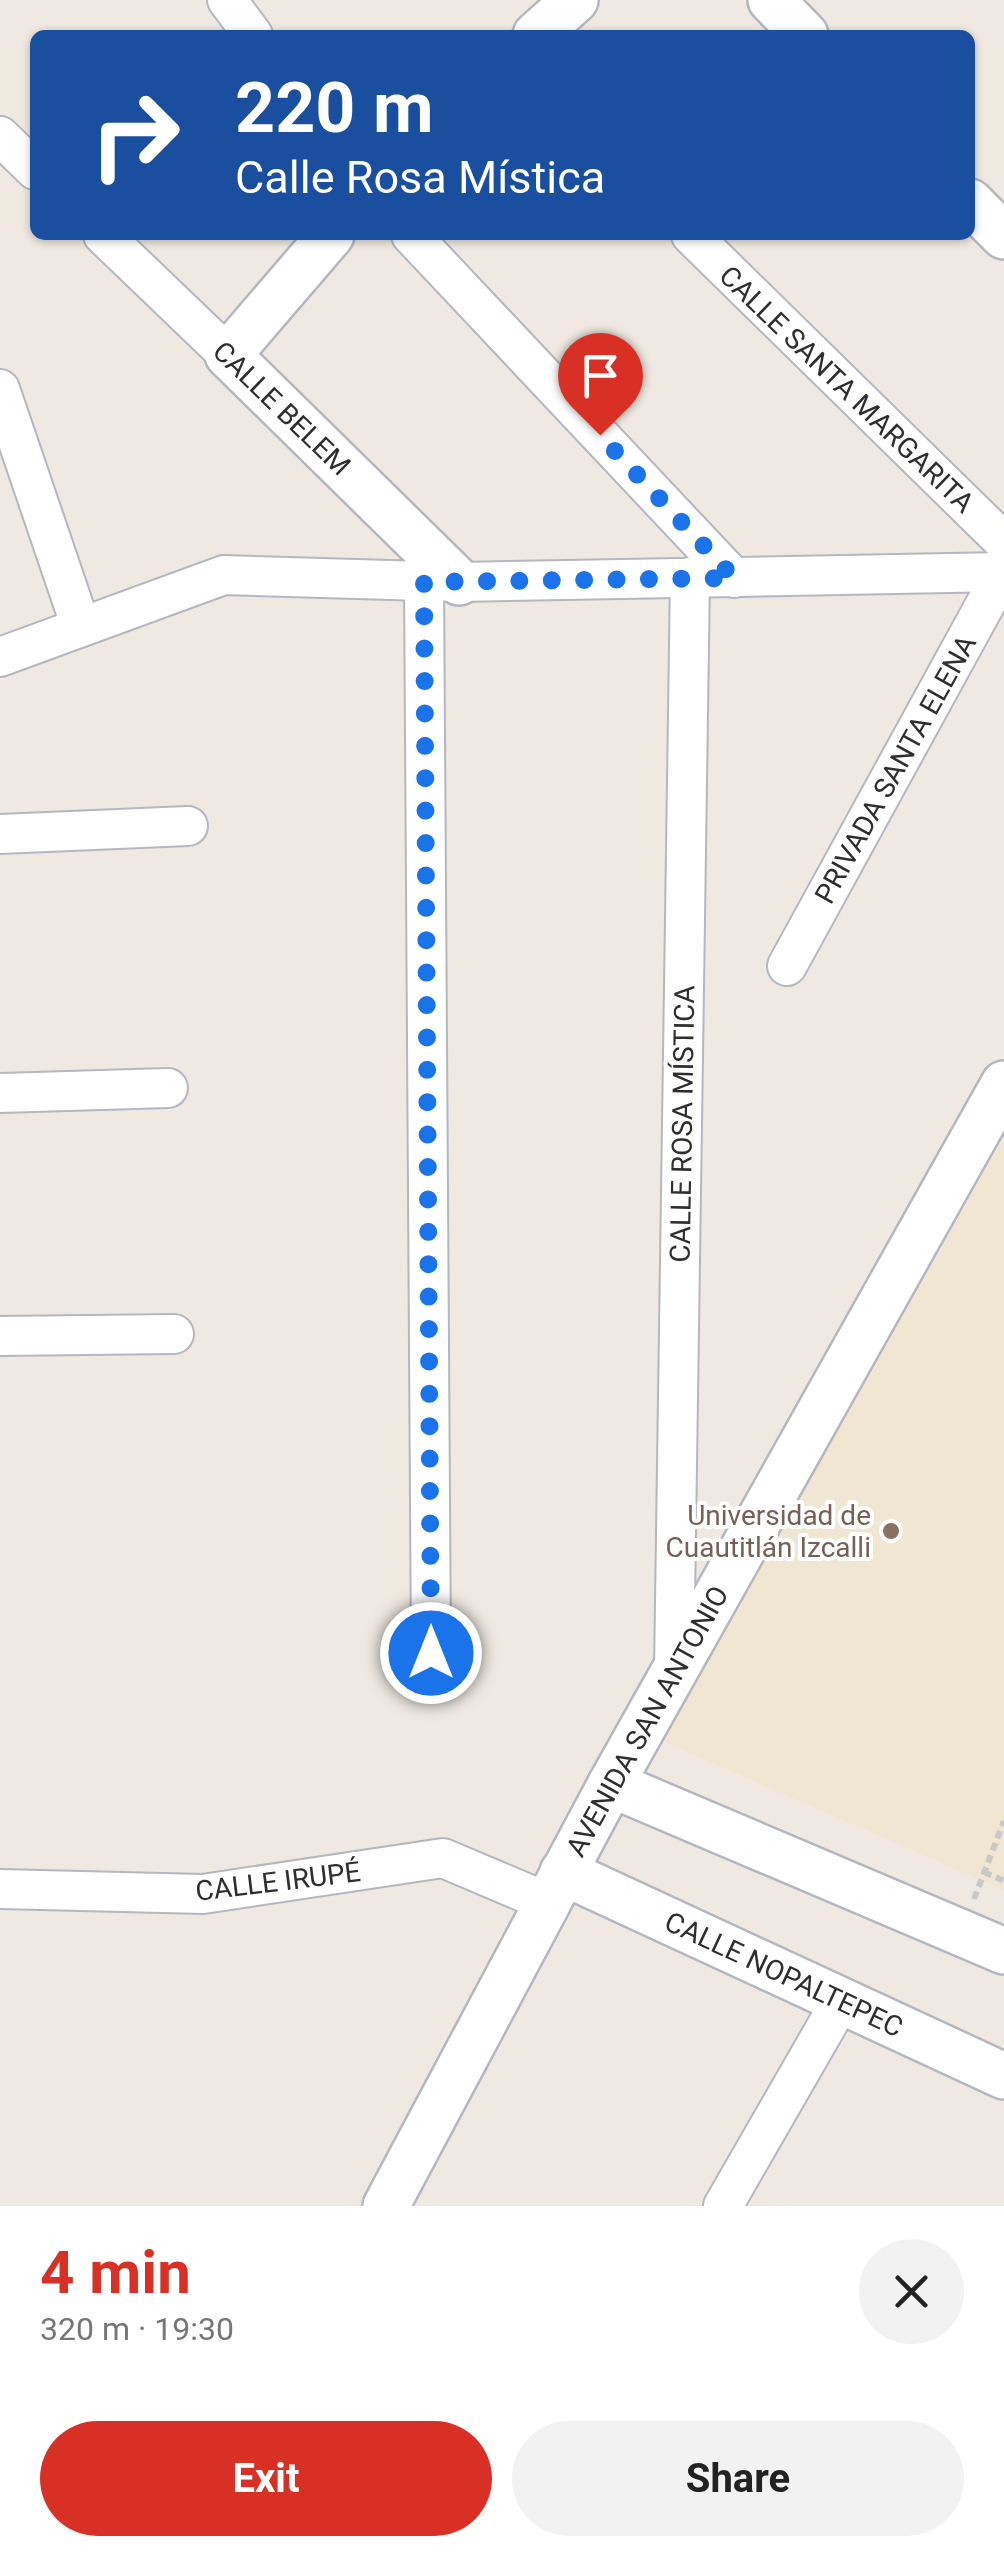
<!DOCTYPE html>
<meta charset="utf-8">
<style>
body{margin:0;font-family:Roboto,sans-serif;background:#f2f2f2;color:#222;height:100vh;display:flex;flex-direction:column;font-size:38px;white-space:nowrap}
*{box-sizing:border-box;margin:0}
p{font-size:32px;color:#767676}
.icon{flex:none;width:55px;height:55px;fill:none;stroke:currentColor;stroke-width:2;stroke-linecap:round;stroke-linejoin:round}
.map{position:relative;height:2206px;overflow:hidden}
.drawer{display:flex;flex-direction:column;background:#fff;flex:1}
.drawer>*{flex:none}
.guide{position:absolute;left:30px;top:30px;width:945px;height:210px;border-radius:15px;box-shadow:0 2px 8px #0004;background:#1a4fa0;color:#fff;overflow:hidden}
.pin{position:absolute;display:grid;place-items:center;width:85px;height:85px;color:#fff;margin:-102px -42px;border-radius:50% 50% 50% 0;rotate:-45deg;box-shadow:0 0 10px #0007}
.pin .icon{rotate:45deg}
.me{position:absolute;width:110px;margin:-55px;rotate:0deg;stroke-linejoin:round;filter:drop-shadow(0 0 8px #0008)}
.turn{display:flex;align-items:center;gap:35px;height:210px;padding:0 40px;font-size:45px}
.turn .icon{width:130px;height:130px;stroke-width:2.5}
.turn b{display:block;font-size:70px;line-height:85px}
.round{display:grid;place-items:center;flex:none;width:105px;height:105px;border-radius:52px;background:#f2f2f2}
.headline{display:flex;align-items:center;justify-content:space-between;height:170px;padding:0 40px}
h1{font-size:60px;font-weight:700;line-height:75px;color:#d93025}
.primary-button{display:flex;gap:20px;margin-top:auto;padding:20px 40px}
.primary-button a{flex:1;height:115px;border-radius:60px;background:#d93025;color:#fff;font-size:40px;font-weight:700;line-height:115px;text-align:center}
.primary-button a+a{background:#f2f2f2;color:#222}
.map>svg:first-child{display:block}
.education{fill:#f0e6d1}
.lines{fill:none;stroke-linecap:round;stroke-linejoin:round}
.minor-casing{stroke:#b4b7c1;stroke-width:42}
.tertiary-casing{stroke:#b4b7c1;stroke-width:50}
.path{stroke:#c9c9c9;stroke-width:6;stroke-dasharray:8 5;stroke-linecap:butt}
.minor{stroke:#fff;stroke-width:38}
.tertiary{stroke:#fff;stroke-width:45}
.route{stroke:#1a73e8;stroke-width:18;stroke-dasharray:0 32.4}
.education-dot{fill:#8d6e63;stroke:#fff;stroke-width:4}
.labels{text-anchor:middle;stroke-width:8;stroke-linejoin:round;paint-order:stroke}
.street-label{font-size:28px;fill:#2e2e2e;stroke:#fff}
.education-label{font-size:28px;fill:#785e54;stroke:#fff;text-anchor:end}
</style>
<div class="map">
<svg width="1004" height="2206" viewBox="0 0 1004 2206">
<rect width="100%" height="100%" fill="#efe9e1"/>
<path class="education" d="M1004 1136V1890L658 1739 900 1323Z"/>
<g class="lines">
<g class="minor-casing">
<g id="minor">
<path d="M227 0 253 35"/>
<path d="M0 136 35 170"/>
<path d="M103 235 228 355"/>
<path d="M411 235 734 578"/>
<path d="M691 235 1004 542"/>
<path d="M0 389 81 627"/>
<path d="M424 582 431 1653"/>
<path d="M0 657 224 575 459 582 1004 572"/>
<path d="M0 834 188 826"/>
<path d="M787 966 1003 572"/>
<path d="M0 1093 168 1088"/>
<path d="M0 1336 174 1334"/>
<path d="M674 1671 690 577"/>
<path d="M0 1889 203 1894 443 1858 547 1902"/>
<path d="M723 2206 841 2001"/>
</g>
</g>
<g class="tertiary-casing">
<g id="tertiary">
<path d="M771 0 805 35"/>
<path d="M536 35 575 0"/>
<path d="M970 202 1004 236"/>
<path d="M331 235 228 355 459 582"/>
<path d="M611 1784 1004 1951"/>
<path d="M563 1872 1004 2076"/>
<path d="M386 2206 611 1784 1004 1084"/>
</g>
</g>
<g class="path">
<path d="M984 1872 1004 1881"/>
<path d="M974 1899 1004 1821"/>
</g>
<use href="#minor" class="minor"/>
<use href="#tertiary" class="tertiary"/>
</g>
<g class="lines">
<path class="route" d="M431 1653 424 582 734 578 600 435"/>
</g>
<circle class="education-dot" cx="891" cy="1531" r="10"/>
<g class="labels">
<g class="street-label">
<text transform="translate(847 389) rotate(44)" y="10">CALLE SANTA MARGARITA</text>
<text transform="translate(282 408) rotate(44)" y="10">CALLE BELEM</text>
<text transform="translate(895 769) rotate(-61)" y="10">PRIVADA SANTA ELENA</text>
<text transform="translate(682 1124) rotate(-89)" y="10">CALLE ROSA MÍSTICA</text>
<text transform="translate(647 1721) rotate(-61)" y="10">AVENIDA SAN ANTONIO</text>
<text transform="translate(278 1881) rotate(-7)" y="10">CALLE IRUPÉ</text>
<text transform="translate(784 1974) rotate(25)" y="10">CALLE NOPALTEPEC</text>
</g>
<g class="education-label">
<text x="871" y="1525">Universidad de<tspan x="871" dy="32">Cuautitlán Izcalli</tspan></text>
</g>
</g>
</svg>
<div class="pin" style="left:600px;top:435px;background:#d93025"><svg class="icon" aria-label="arrive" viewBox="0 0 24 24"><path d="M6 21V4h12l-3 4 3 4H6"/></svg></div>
<svg class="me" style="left:431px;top:1653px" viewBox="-20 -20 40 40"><circle r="17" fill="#1a73e8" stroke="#fff" stroke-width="3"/><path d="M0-11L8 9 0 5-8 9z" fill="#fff"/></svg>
<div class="guide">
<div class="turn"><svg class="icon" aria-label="right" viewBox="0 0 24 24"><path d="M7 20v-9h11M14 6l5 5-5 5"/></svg><div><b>220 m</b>Calle Rosa Mística</div></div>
</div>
</div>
<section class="drawer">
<div class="headline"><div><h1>4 min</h1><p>320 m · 19:30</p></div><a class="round"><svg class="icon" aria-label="close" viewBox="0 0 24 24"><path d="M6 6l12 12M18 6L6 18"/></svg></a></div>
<div class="primary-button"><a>Exit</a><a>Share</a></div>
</section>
